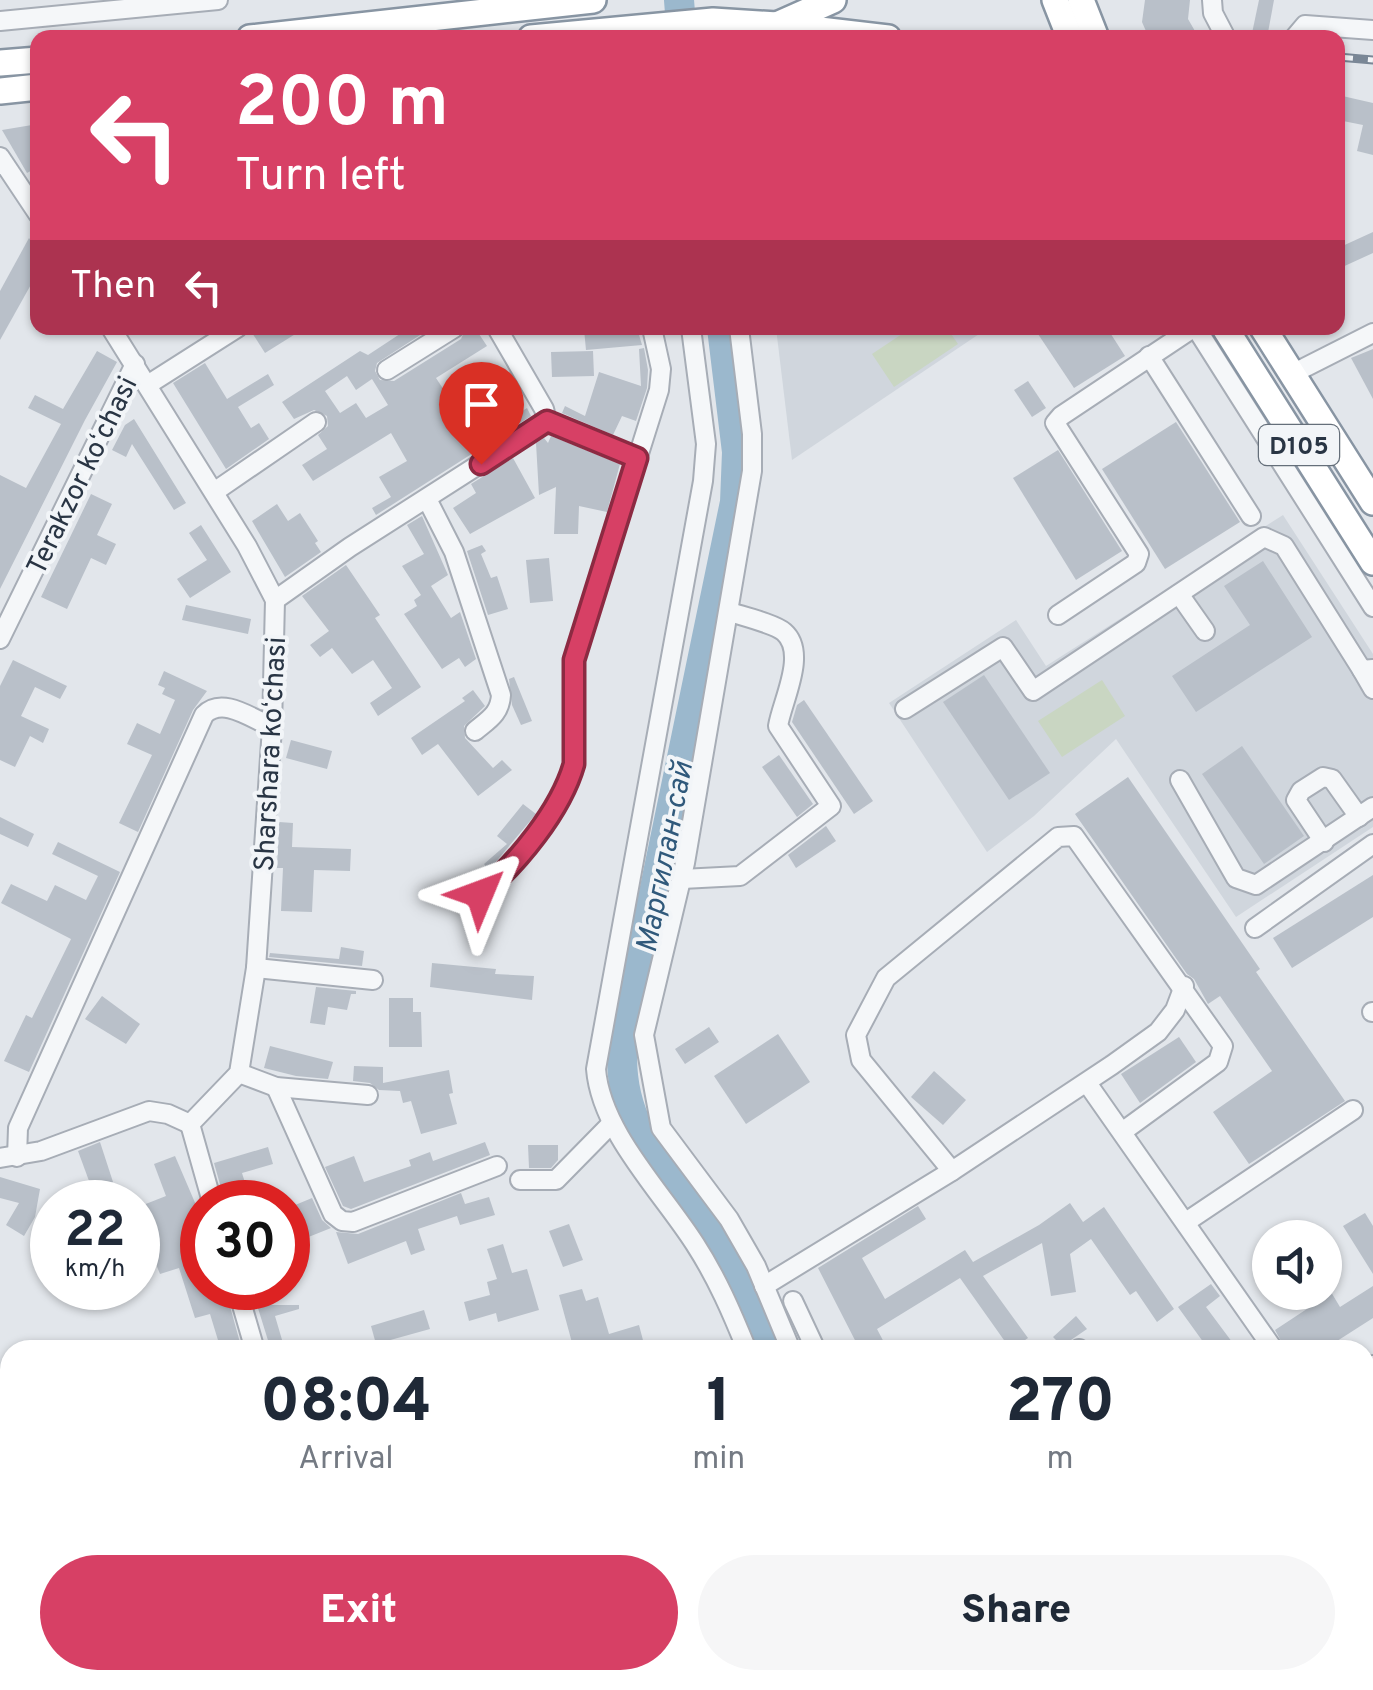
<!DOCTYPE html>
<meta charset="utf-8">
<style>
body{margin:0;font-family:Overpass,sans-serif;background:#f6f6f7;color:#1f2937;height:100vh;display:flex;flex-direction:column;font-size:38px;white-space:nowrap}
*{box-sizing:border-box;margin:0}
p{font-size:32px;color:#747a83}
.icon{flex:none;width:55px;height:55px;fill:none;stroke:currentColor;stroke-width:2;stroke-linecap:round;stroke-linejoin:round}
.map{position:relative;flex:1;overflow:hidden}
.drawer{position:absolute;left:0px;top:1340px;width:1375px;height:350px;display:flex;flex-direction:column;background:#fff;border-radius:30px 30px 0 0;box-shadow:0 2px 8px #0004}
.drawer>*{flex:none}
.guide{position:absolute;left:30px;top:30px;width:1315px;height:305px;border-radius:20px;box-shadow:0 2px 8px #0004;background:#d74065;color:#fff;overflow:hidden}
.buttons{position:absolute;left:1252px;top:1220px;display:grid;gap:20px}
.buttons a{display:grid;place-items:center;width:90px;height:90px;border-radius:50%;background:#fff;box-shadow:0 2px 8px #0004;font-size:50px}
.speed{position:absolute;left:30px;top:1180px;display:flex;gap:20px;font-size:50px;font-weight:700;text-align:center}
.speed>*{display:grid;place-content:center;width:130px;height:130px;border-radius:50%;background:#fff;box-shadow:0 2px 8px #0004;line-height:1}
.speed small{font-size:25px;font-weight:400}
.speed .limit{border:15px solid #d22;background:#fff;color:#111}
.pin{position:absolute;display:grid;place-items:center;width:85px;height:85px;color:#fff;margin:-102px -42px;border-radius:50% 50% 50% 0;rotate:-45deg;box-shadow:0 0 10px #0007}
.pin .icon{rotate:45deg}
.me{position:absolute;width:110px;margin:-55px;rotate:46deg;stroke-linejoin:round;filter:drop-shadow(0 0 8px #0008)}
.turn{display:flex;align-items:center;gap:35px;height:210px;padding:0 40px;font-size:45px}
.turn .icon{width:130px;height:130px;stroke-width:2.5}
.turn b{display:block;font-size:70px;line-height:85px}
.then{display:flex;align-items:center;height:95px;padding:0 40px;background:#0003;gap:20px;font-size:38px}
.eta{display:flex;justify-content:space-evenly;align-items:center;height:170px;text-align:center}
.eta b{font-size:60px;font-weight:800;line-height:70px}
.action{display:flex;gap:20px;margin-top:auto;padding:20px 40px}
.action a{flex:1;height:115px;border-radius:60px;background:#d74065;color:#fff;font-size:40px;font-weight:800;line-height:115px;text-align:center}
.action a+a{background:#f6f6f7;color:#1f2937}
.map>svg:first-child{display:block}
.built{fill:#d0d6dd}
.green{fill:#c9d6c2}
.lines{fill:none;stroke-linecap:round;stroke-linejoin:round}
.river{stroke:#9bb8cd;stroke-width:30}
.building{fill:#b9c0c9;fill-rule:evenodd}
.minor-casing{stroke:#a7adb6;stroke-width:22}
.highway-casing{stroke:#8895a3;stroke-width:30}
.minor{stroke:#f5f7f9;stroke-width:18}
.highway{stroke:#fff;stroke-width:25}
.rail-casing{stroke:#7a8796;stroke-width:9}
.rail{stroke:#f2f5f8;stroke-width:5;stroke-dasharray:15;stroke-linecap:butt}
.route-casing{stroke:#8c2a42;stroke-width:25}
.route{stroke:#d74065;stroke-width:18}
.labels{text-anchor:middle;stroke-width:8;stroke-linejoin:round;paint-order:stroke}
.shield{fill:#f2f5f8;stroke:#656f7a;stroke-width:2.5}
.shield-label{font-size:25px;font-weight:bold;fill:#293544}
.street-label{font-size:28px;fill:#293544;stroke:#f2f5f8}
.water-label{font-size:30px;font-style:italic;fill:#30597b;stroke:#f2f5f8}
</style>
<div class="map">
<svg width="1373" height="1690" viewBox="0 0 1373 1690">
<rect width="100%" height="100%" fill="#e2e6eb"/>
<g class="built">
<path d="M776 328H988L792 460Z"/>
<path d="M1283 515 1373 654V827L1236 917 1116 739 1034 816 987 852 889 703 1016 620 1046 666Z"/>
</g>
<g class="green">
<path d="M911 328H947L958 344 894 387 872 354Z"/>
<path d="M1102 680 1125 716 1062 757 1038 721Z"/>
</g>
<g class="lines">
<g class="river">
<path d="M679 0 682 38"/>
<path d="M722 328 737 452 735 502 623 1042C613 1138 687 1190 731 1265 747 1292 758 1322 769 1350"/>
<path d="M905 1680 908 1690"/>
</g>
</g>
<g class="building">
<path d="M1145 0H1190L1188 19 1199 38H1149L1142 22Z"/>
<path d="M1259 0H1274L1267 38H1251Z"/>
<path d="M1338 95 1373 103V155L1357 151 1363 125 1338 120Z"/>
<path d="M38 124V167L27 173 2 130Z"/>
<path d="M1373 232V253L1338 269V248Z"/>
<path d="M29 238 38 250V272L0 340V291Z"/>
<path d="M249 328H305L265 353Z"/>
<path d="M422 328H431L377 363 375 371 380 380 394 381 461 339 466 328H475L487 346 436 378 459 413 449 420 466 447 527 408 531 416 376 515 372 508 391 497 379 477 407 461 391 433 313 481 302 465 327 449 318 435 328 426 327 416 314 410 294 419 282 402 360 351 368 355 406 330 410 335ZM347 376 356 390 372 379 388 405 366 418 356 403 340 413 325 391Z"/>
<path d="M637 328 642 345 586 350 584 329Z"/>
<path d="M1034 328H1107L1125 356 1074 388Z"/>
<path d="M644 348 648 370 647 388 636 421 622 416 613 435 562 413 565 406 585 416 599 372 641 386 639 349Z"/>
<path d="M1373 349V399L1351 358Z"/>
<path d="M97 351 117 362 85 420 0 589V475L26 488 61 424 28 408 35 395 63 409Z"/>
<path d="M593 351 594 376 552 377 551 352Z"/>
<path d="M205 363 227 399 268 374 274 385 238 407 251 428 259 423 269 439 226 469 173 383Z"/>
<path d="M1028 381 1046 408 1032 417 1014 390Z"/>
<path d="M134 419 186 503 174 510 132 444 126 457 112 450 125 425Z"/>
<path d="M1176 422 1240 522 1165 569 1102 469Z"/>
<path d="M551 436 620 464 607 512 579 506 578 534H554L556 487 539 495 536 443 544 438 548 443Z"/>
<path d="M1058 450 1122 551 1076 580 1013 478Z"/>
<path d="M513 458 535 498 470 534 453 508 476 493 471 484Z"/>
<path d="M91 494 112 504 97 535 116 544 106 565 91 558 67 609 41 597Z"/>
<path d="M277 504 288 521 300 513 318 541 315 543 321 552 285 577 252 521Z"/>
<path d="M422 516 448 575 431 586 451 618 460 612 476 659 465 667 459 658 442 669 404 614 417 606 414 600 421 595 402 566 424 554 407 525Z"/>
<path d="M201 525 231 572 190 598 177 579 207 560 189 533Z"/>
<path d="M482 545 486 551 481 554 491 578 497 576 508 609 488 615 467 551Z"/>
<path d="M549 558 553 601 530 603 526 560Z"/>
<path d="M1263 561 1312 637 1196 712 1172 676 1250 625 1224 586Z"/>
<path d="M346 565 380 615 375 618 421 687 378 716 370 703 392 688 373 660 352 674 332 648 320 657 310 645 329 631 302 596Z"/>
<path d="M186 605 251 619 248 634 182 620Z"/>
<path d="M13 660 67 686 60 699 35 687 21 716 49 729 43 743 30 736 15 767 0 760V686Z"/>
<path d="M164 671 207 691 193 710 138 832 119 823 152 755 127 744 137 723 160 734 175 700 162 694 165 688 158 685Z"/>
<path d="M984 675 1050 773 1009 800 943 702Z"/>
<path d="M514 677 532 721 521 725 512 705 509 679Z"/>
<path d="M473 690 485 706 464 726 465 738 493 768 502 760 512 770 478 796 438 744 422 755 411 738 465 701 462 698Z"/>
<path d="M804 700 873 801 854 814 792 722 797 705Z"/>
<path d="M291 740 332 751 327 769 286 758Z"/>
<path d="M1242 746 1304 836 1264 864 1202 774Z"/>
<path d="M779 755 813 804 797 817 762 767Z"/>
<path d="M1128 777 1260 969 1256 972 1345 1101 1249 1164 1213 1112 1272 1071 1220 996 1208 1004 1194 979 1187 974 1075 814Z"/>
<path d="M523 804 536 814 489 870 484 864 507 844 497 836Z"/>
<path d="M0 817 34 834 28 847 0 834Z"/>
<path d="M279 822 293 823 292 847 351 849 350 871 314 870 312 912 281 911 283 868H277Z"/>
<path d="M826 826 836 841 796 868 788 855Z"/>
<path d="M58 842 120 872 29 1072 4 1061 26 1015 32 1018 71 939 1 903 11 884 47 901 55 885 86 900 98 876 52 854Z"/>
<path d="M1373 875V917L1292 968 1273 938Z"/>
<path d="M341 947 364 951 362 966 269 957 270 953 339 959Z"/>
<path d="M432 963 496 969 495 974 534 976 532 1000 430 987Z"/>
<path d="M316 987 356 991V994H351L347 1010 328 1007 325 1025 310 1023Z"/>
<path d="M102 996 140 1024 126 1044 85 1019Z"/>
<path d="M389 998H413V1012H421L422 1047H389Z"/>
<path d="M709 1027 719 1042 685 1064 675 1049Z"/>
<path d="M778 1034 810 1082 746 1124 714 1076Z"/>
<path d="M1179 1037 1196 1062 1140 1103 1121 1074Z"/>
<path d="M270 1046 333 1062 328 1079 296 1076 264 1068Z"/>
<path d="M354 1066 383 1067V1083L449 1070 453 1093 449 1094 457 1124 421 1134 411 1101 403 1103 400 1091 379 1090 370 1083 353 1081Z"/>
<path d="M934 1071 966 1100 943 1125 911 1097Z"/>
<path d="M100 1142 113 1182 92 1189 78 1151Z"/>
<path d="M485 1142 490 1155 351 1209 343 1206 325 1167 354 1156 364 1182 411 1166 409 1160 430 1152 433 1161Z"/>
<path d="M528 1145H558V1160L551 1168H529Z"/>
<path d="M268 1147 273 1164 242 1173 251 1202H225L214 1163Z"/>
<path d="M175 1156 202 1219V1288H225L242 1350H221L210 1314 195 1318 179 1268 160 1274 154 1259 138 1265V1207L166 1196 154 1164Z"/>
<path d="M0 1177 40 1189 35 1217 24 1236 6 1225 19 1203 0 1198Z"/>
<path d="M461 1193 465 1204 489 1197 495 1215 460 1225 457 1216 418 1229 425 1250 411 1255 406 1241 348 1264 336 1232 358 1234Z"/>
<path d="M312 1198 322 1220 331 1228 306 1238 298 1219 288 1224V1208Z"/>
<path d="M1070 1203 1083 1222 1104 1207 1174 1309 1157 1322 1136 1291 1130 1295 1091 1239 1070 1254 1076 1292 1051 1296 1042 1243 983 1276 1028 1338 1011 1350 960 1278 877 1329 888 1350H860L818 1268 918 1206 926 1219 862 1258 885 1299 965 1250 973 1262 1039 1225Z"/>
<path d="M1365 1213 1373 1226V1274L1343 1226Z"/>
<path d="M569 1224 583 1260 563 1267 549 1231Z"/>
<path d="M503 1244 512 1273 527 1269 539 1310 498 1322 496 1313 469 1321 464 1302 490 1295 487 1282 497 1279 487 1249Z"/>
<path d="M1211 1284 1220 1296 1206 1307 1238 1350H1209L1178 1307Z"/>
<path d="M1373 1286V1318L1323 1350H1286L1275 1330 1319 1301 1314 1292H1331L1340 1307Z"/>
<path d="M582 1289 586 1301 598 1297 609 1334 639 1325 644 1344 625 1350H574L559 1295Z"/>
<path d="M257 1305H299V1309L275 1316 285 1350H271Z"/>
<path d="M424 1310 430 1329 376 1344 371 1326Z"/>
<path d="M1076 1316 1087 1329 1071 1340 1065 1349 1053 1337Z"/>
</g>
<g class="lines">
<g class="minor-casing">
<g id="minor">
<path d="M1212 0 1213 13 1225 36"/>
<path d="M0 21 218 0"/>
<path d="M1294 38 1305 25 1373 30"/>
<path d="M0 157 38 214"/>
<path d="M111 328 247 546 275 600 272 727 256 968 239 1073 190 1124 212 1202"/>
<path d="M691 328 706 444 703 481 596 1069C601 1132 662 1192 695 1244 717 1278 732 1313 747 1350"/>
<path d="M739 328 752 434V471L685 863 644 1035 661 1128 729 1219 756 1266 791 1350"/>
<path d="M1196 328 1373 607"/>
<path d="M1149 356 1251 516"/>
<path d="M387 370 454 328"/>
<path d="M1292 374 1373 333"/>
<path d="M149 384 237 328"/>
<path d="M547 421 637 458"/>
<path d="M214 492 316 422"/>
<path d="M427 499 454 552 501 695C500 714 488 720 475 731"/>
<path d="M1179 594 1205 631"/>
<path d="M275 600 350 547 547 421 544 409 497 328"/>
<path d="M1058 615 1136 563 1139 554 1055 423 1061 416 1193 328"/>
<path d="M0 639 135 364"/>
<path d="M1362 670 1373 689"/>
<path d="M905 709 1003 647 1033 691 1264 537 1284 546 1362 670 1373 669"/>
<path d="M1180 780 1236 878 1256 885 1373 807"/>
<path d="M1324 842 1296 800 1301 791 1323 777 1332 779 1359 817"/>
<path d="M682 879 740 876 831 806 778 726C782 701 808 653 784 632 775 624 742 616 730 612"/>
<path d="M481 894C518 863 560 811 574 764V660L659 390 661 369 652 328"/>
<path d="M1255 928 1373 844"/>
<path d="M256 968 373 980"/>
<path d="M1372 1012H1373"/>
<path d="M239 1073 276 1087 368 1095"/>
<path d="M1087 1083 1274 1350"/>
<path d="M276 1087 333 1214 342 1221 353 1222 497 1166"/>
<path d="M17 1157 18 1128 204 715C222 696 251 718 272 727"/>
<path d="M0 1158 41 1151 149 1111 168 1114 190 1124"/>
<path d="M952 1171 861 1060 856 1035 886 978 1058 837 1074 836 1223 1046 1218 1062 1122 1132"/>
<path d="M520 1180H556L612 1123"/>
<path d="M1186 1222 1353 1110"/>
<path d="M764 1286 952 1171 1112 1065 1158 1032 1175 1010 1184 986"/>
<path d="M237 1288 255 1350"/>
<path d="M793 1301 816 1350"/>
<path d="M1079 1349 1080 1350"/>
<path d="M1365 1370 1373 1365"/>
<path d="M0 1387 10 1388"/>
<path d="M0 1537H10"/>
<path d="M0 1674 10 1676"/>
<path d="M38 1680 90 1690"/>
<path d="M341 1680 344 1690"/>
<path d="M1112 1680 1131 1690"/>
<path d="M1210 1680 1214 1690"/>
<path d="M616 1690 618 1680"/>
<path d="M854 1690 865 1680"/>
<path d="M1003 1690 1006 1680"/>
<path d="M1044 1690 1050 1680"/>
</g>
</g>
<g class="highway-casing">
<g id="highway">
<path d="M1055 0 1070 38"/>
<path d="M1081 0 1096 38"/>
<path d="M777 25 833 0"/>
<path d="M250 38 593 0"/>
<path d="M531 38 713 21 777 25 888 38"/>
<path d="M0 63 38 60"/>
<path d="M0 91 38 87"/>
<path d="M1225 328 1373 562"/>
<path d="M1263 328 1373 502"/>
</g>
</g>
<use href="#minor" class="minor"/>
<use href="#highway" class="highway"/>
<g class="rail-casing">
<path id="rail" d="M1338 57 1373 60"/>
</g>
<use href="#rail" class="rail"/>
</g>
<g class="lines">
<g class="route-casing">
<path id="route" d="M480 894C517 864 561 810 574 764V660L637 458 547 421 481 464"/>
</g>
<use href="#route" class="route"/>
</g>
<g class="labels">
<rect class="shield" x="1259" y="425" width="80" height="40" rx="8"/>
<g class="shield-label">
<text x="1299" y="454">D105</text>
</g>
<g class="street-label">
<text transform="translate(81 475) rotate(-64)" y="10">Terakzor koʻchasi</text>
<text transform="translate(269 754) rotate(-87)" y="10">Sharshara koʻchasi</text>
</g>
<g class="water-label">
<text transform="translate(664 857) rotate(-79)" y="10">Маргилан-сай</text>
</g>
</g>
</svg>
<div class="buttons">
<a><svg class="icon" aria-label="sound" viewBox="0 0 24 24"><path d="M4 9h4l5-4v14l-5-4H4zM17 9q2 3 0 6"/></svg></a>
</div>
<div class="speed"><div>22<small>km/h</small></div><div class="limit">30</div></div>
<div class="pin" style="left:481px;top:464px;background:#d93025"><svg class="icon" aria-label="arrive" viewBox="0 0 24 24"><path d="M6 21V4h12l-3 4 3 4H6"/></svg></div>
<svg class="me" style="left:480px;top:894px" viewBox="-20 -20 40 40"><path d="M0-17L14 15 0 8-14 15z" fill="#d74065" stroke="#fff" stroke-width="4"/></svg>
<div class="guide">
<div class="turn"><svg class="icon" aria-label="left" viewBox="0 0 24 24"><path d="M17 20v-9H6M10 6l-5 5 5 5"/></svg><div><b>200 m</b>Turn left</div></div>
<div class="then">Then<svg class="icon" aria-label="left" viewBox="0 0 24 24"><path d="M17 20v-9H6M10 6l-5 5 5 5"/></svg></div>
</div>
<section class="drawer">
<div class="eta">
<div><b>08:04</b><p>Arrival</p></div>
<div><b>1</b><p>min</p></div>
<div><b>270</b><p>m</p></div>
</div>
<div class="action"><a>Exit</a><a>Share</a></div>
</section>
</div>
